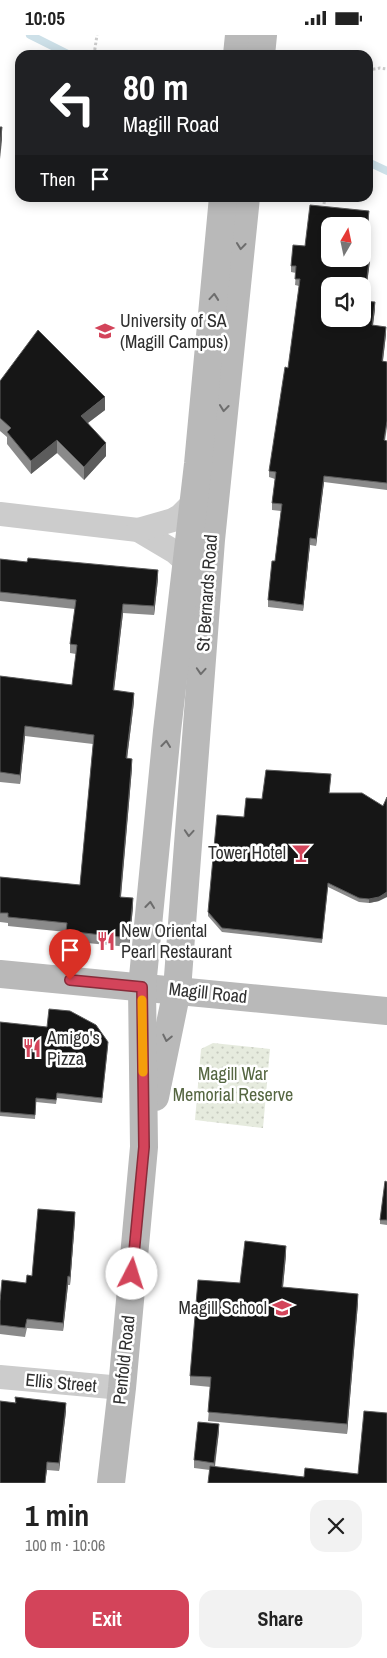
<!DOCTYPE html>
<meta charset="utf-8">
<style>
body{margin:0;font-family:"Archivo Narrow",sans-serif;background:#f2f2f2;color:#222;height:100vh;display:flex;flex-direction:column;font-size:19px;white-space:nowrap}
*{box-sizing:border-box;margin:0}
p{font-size:16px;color:#767676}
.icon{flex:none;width:28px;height:28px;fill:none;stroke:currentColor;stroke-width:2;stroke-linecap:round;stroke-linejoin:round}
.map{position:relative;height:1448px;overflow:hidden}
.panel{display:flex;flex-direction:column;background:#fff;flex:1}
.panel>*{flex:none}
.guide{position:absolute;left:15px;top:15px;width:358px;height:152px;border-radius:15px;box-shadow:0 2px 12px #0003;background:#202124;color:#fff;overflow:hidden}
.needle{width:32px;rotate:9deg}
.fabs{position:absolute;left:321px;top:182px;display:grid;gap:10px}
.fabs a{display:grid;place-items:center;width:50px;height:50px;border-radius:10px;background:#fff;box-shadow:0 2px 12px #0003;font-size:25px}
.pin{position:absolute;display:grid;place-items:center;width:42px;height:42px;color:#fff;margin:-51px -21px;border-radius:50% 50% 50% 0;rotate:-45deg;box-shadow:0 0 5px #0007}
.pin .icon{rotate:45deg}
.me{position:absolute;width:55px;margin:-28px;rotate:5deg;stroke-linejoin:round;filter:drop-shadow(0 0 4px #0008)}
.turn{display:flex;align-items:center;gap:18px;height:105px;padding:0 25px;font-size:22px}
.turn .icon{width:65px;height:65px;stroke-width:2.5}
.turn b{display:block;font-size:35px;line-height:42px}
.then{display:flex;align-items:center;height:48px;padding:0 25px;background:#0003;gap:10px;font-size:19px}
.round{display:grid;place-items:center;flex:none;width:52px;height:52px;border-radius:15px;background:#f2f2f2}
.headline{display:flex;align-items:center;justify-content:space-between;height:85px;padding:0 25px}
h1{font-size:30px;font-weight:700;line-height:38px}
.primary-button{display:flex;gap:10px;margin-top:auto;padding:10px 25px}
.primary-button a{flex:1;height:58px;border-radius:15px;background:#d3445a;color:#fff;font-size:20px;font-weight:700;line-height:58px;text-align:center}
.primary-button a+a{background:#f2f2f2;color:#222}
.status{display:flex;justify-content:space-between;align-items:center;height:35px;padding:0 25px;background:#fff;direction:ltr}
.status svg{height:14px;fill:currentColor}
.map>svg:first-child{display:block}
.garden{fill:url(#garden-dots)}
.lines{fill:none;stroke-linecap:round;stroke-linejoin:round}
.stream{stroke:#cde0e8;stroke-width:8}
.path{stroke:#ccc;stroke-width:3;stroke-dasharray:2.5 2.5;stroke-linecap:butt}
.minor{stroke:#ccc;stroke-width:24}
.secondary{stroke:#b9b9b9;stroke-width:28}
.wall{fill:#8a8a8a}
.shaded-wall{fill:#5c5c5c}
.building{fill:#161616;stroke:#5c5c5c;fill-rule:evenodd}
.oneway{stroke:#6d6d6d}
.route-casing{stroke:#892c3a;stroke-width:12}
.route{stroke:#d3445a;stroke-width:9}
.slow{stroke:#f59e0b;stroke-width:9}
.labels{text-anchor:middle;stroke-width:5;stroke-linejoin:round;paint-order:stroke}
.poi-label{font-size:18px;fill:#2f2f2f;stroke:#fff;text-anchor:start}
.street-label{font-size:18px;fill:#2f2f2f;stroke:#fff}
.park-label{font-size:18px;fill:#556641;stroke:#fff}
</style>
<div class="status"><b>10:05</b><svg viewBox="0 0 49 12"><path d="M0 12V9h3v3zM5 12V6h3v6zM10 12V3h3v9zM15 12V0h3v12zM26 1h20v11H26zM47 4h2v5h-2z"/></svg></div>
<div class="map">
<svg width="387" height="1448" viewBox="0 0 387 1448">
<defs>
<pattern id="garden-dots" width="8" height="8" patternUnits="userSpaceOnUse" patternTransform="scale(1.25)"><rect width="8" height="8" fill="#e6ebde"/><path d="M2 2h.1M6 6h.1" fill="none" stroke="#c6cabf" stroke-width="1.8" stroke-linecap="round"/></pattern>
</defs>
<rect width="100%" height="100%" fill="#fff"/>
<path class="garden" d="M213 1008 270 1014 263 1093 195 1085 201 1014Z"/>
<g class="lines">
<g class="stream">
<path d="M30 0 70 20"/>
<path d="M368 127 387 136"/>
</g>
<g class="path">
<path d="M94 20 97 0"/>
<path d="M368 35 380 33 387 34"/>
<path d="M324 169 325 162"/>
</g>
<g class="minor">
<path d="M0 479 138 495 175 517 187 528"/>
<path d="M138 495 173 485 180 481 194 467"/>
<path d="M0 1342 122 1353"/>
</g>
<g class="secondary">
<path d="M237 20 239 0"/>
<path d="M261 20 263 0"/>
<path d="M0 939 387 976"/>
<path d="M155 1062 177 955 211 505 246 162"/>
<path d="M111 1448 122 1353 144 1112 142 952 167 696 198 429 223 162"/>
</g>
</g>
<g class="wall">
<path d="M369 183 364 218 370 225 365 266 375 274 373 290 386 299 383 326 387 327V392L385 406H387V455L324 447 316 511 310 510 303 576 268 572V565L275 526 281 476 272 475V468L275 444 269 442V436L288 333 299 251 295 250 296 238 291 237V231L305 211Z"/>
<path d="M0 346 105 375 88 388 106 421 84 445 57 418 31 439 7 409V402L0 396Z"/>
<path d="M0 524 158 544 154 580 123 578 114 655 134 667 127 723 132 733 121 862 133 872 129 912 66 906V897L8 891V888L0 887V842L80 850 93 709 25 701 20 749 0 747V641L72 650 76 619 70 618V609L75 574 0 566Z"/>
<path d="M331 743 329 758 379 866 369 868 359 867 328 852 322 908 222 897 208 881V877L244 782 262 764Z"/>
<path d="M0 987 108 1011 102 1068 57 1063 56 1069 36 1067 35 1084 0 1081Z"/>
<path d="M387 1147V1190L380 1189V1185Z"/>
<path d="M75 1185 70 1250H68L63 1296 27 1293 25 1302 0 1299V1266L26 1248 32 1241Z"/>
<path d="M286 1220 283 1252 358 1268 347 1399 208 1386 211 1352 190 1350V1341L240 1248Z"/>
<path d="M15 1362 66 1376 59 1436 47 1435 15 1368Z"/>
<path d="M219 1396 215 1432 304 1442 387 1448H208L210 1435 194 1433V1425Z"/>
</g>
<g class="shaded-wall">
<path d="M2 92V105L0 124V111Z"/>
<path d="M369 176V183L364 224V218Z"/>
<path d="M370 218V225L364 272V266Z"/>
<path d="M375 267V274L372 297V290Z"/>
<path d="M386 292V299L382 333V326Z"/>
<path d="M105 362V375L81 393V381Z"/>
<path d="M57 405V418L31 439V426Z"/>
<path d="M106 408V421L84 445V432Z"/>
<path d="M324 441V447L316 511V504Z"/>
<path d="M310 503V510L303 576V570Z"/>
<path d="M158 535V544L154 580V571Z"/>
<path d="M123 569V578L113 664V655Z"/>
<path d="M134 658V667L126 732V723Z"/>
<path d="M25 691V701L20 749V740Z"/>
<path d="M132 724V733L120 871V862Z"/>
<path d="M387 857V862L379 866 369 868V864Z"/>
<path d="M133 863V872L129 912V903Z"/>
<path d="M75 1177V1185L70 1250V1242Z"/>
<path d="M286 1211V1220L282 1262V1252Z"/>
<path d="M68 1241V1250L63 1296V1288Z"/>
<path d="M358 1259V1268L347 1399V1389Z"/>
<path d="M66 1368V1376L59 1436V1428Z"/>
<path d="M219 1389V1396L214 1435V1428Z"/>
<path d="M47 1427V1435L45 1448Z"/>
</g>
<g class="building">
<path d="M0 92H2L0 111Z"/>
<path d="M310 170 369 176 364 218H370L364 266 375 267 372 290 386 292 382 326 387 327V386L384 405 387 406V448L324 441 316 504 310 503 303 570 268 565 272 526H275L282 469 272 468 276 437 269 436 285 332 288 333 300 244H295L296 231H291L293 210 305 211ZM330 191H362V224H330ZM330 251H362V284H330Z"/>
<path d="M38 295 105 362 81 381 106 408 84 432 57 405 31 426 7 397 11 393 0 383V346Z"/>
<path d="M28 523 158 535 154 571 123 569 113 655 134 658 126 723 132 724 120 862 133 863 129 903 66 896 67 888 8 882V878H0V842L80 850 94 700 25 691 20 740 0 737V641L72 650 77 610 70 609 76 565 0 557V524L27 527Z"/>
<path d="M266 735 331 739 329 758H362L383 771 387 762V857L379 862 369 864 359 863 328 848 322 904 222 893 208 877 217 780 244 782 246 763 262 764Z"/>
<path d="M49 974 70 976 96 990 108 1007 102 1063 57 1058 56 1065 36 1063 35 1080 0 1077V987L47 992Z"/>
<path d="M385 1146 387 1147V1185H380Z"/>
<path d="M38 1174 75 1177 70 1242 68 1241 63 1288 27 1284 25 1293 0 1290V1266L2 1245 26 1248 27 1240 32 1241Z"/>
<path d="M245 1206 286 1211 282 1252 358 1259 347 1389 208 1377 211 1342 190 1341 198 1245 240 1248Z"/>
<path d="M15 1362 66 1368 59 1428 47 1427 45 1448H0V1366L16 1368Z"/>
<path d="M364 1376 387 1378V1448H208L210 1431 304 1442 305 1433 358 1439Z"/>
<path d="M198 1387 219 1389 214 1428 194 1425Z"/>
</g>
<defs><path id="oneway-chevron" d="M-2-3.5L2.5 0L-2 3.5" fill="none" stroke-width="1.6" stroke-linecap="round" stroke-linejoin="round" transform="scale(1.25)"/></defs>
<g class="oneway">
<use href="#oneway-chevron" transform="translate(241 211) rotate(96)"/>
<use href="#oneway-chevron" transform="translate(214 262) rotate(-85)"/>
<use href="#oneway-chevron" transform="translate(224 373) rotate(96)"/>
<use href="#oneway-chevron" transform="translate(201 636) rotate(94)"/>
<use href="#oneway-chevron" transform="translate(166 709) rotate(-84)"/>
<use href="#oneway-chevron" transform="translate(189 798) rotate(94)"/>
<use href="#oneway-chevron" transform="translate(150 870) rotate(-84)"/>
<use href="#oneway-chevron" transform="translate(167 1003) rotate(102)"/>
</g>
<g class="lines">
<g class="route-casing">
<path id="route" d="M70 945 142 952 144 1112 132 1239"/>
</g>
<use href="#route" class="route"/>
<path class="slow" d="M142 965 143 1037"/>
</g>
<defs>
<g id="university-bare" transform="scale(1.5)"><path d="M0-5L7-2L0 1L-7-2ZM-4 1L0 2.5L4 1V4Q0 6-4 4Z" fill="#d3445a" stroke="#fff" stroke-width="2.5" paint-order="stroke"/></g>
<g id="bar-bare" transform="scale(1.5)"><path d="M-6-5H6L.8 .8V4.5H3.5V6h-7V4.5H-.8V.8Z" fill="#d3445a" stroke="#fff" stroke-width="2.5" paint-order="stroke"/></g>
<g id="restaurant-bare" transform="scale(1.5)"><path d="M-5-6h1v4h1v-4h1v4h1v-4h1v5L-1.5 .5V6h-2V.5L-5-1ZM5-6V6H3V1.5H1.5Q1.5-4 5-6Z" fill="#d3445a" stroke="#fff" stroke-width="2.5" paint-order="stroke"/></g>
<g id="school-bare" transform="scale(1.5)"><path d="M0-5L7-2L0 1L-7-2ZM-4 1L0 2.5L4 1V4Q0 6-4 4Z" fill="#d3445a" stroke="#fff" stroke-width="2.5" paint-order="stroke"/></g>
</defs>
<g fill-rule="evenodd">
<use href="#university-bare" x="105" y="296"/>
<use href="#bar-bare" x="301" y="818"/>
<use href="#restaurant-bare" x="106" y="906"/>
<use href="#restaurant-bare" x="32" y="1013"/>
<use href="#school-bare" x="282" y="1273"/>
</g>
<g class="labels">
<g class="poi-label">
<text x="120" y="292">University of SA<tspan x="120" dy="21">(Magill Campus)</tspan></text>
<text x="286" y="824" text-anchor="end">Tower Hotel</text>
<text x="121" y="902">New Oriental<tspan x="121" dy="21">Pearl Restaurant</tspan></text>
<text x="47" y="1009">Amigo's<tspan x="47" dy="21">Pizza</tspan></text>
<text x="267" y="1279" text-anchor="end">Magill School</text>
</g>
<g class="street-label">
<text transform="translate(207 558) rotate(-86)" y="6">St Bernards Road</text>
<text transform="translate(208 958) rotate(6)" y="6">Magill Road</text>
<text transform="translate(124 1325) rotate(-84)" y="6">Penfold Road</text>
<text transform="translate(61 1348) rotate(5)" y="6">Ellis Street</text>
</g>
<g class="park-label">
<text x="233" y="1045">Magill War<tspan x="233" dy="21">Memorial Reserve</tspan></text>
</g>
</g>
</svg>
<div class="fabs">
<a><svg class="needle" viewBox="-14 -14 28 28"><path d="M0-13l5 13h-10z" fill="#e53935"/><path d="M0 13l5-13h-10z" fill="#767676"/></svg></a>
<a><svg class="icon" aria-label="sound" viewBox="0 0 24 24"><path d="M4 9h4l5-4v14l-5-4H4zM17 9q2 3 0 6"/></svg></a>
</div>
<div class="pin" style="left:70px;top:945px;background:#d93025"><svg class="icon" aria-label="arrive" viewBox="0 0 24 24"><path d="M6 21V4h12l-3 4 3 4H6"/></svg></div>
<svg class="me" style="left:132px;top:1239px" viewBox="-20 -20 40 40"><circle r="19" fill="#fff"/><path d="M0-13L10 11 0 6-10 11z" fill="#d3445a"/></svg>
<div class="guide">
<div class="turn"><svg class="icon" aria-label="left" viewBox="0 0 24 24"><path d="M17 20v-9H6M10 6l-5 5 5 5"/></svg><div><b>80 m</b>Magill Road</div></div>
<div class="then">Then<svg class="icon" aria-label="arrive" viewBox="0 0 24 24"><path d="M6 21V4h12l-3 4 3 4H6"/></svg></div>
</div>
</div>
<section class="panel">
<div class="headline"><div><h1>1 min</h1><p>100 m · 10:06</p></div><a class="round"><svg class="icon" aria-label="close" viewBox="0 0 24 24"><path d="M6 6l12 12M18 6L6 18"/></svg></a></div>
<div class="primary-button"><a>Exit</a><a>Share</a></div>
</section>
